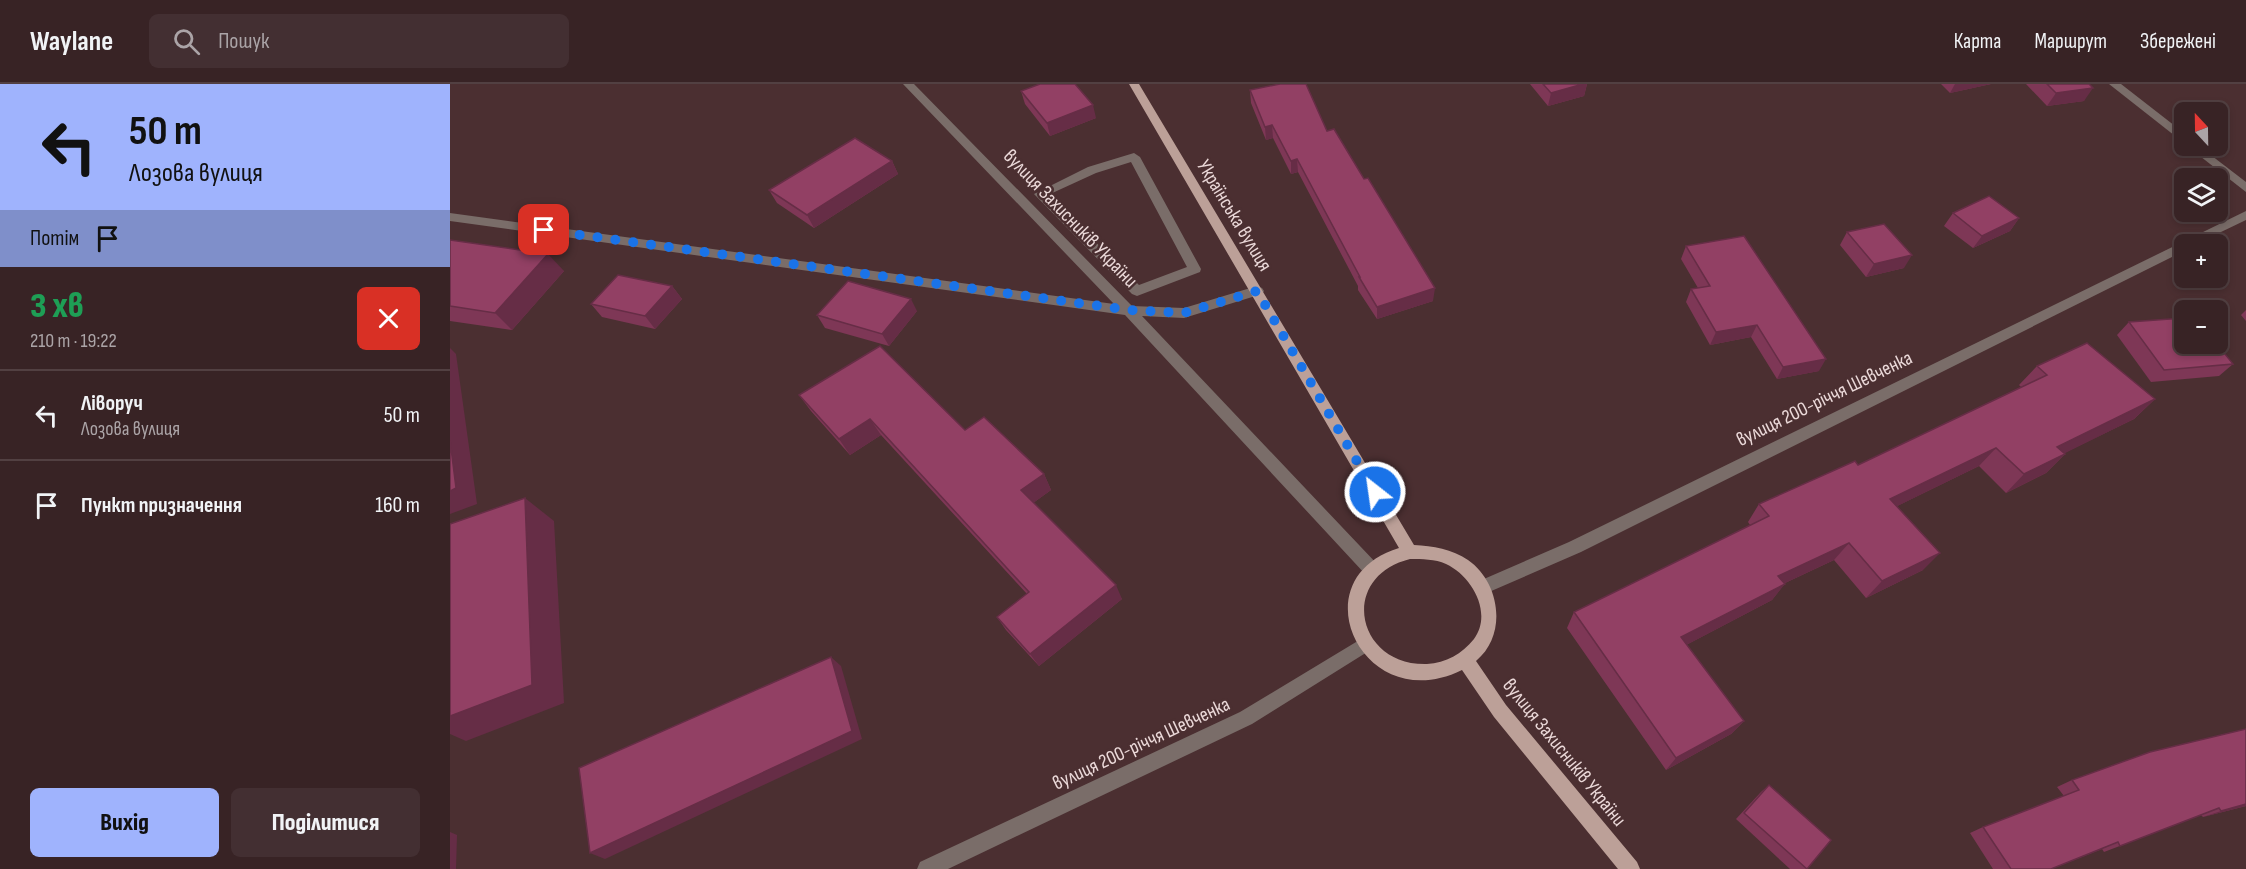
<!DOCTYPE html>
<html lang="uk">
<meta charset="utf-8">
<style>
body{margin:0;font-family:"Sofia Sans Condensed",sans-serif;background:#432f32;color:#f1f3f6;height:100vh;display:flex;flex-direction:column;font-size:22px;white-space:nowrap}
*{box-sizing:border-box;margin:0}
p{font-size:20px;color:#aba4a7}
.icon{flex:none;width:33px;height:33px;fill:none;stroke:currentColor;stroke-width:2;stroke-linecap:round;stroke-linejoin:round}
.map{position:relative;flex:1;overflow:hidden}
.sheet{display:flex;flex-direction:column;background:#382325;width:450px}
.sheet>*{flex:none}
.top-card{background:#9fb3fd;color:#111;overflow:hidden}
.needle{width:39px;rotate:338deg}
.controls{position:absolute;left:1724px;top:18px;display:grid;gap:12px}
.controls a{display:grid;place-items:center;width:54px;height:54px;border-radius:9px;background:#382325;box-shadow:0 3px 9px #0003,0 0 0 2px #524042;font-size:30px}
.pin{position:absolute;display:grid;place-items:center;width:51px;height:51px;color:#fff;margin:-26px;border-radius:12px;box-shadow:0 3px 9px #0006}
.me{position:absolute;width:66px;margin:-33px;rotate:330deg;stroke-linejoin:round;filter:drop-shadow(0 0 4px #0008)}
.turn{display:flex;align-items:center;gap:21px;height:126px;padding:0 30px;font-size:27px}
.turn .icon{width:78px;height:78px;stroke-width:2.5}
.turn b{display:block;font-size:42px;line-height:51px}
.then{display:flex;align-items:center;height:57px;padding:0 30px;background:#0003;gap:12px;font-size:22px}
.round{display:grid;place-items:center;flex:none;width:63px;height:63px;border-radius:9px;background:#432f32}
.headline{display:flex;align-items:center;justify-content:space-between;height:102px;padding:0 30px}
h1{font-size:36px;font-weight:800;line-height:45px;color:#1e9e55}
.cta{display:flex;gap:12px;margin-top:auto;padding:12px 30px}
.cta a{flex:1;height:69px;border-radius:9px;background:#9fb3fd;color:#111;font-size:24px;font-weight:800;line-height:69px;text-align:center}
.cta a+a{background:#432f32;color:#f1f3f6}
ul{padding:0;list-style:none}
li{display:flex;align-items:center;gap:18px;height:90px;padding:0 30px;border-top:2px solid #524042}
li div{flex:1}
li b{display:block;font-size:22px}
li em{font-style:normal}
header{display:flex;align-items:center;gap:36px;box-sizing:border-box;height:84px;padding:0 30px;background:#382325;border-bottom:2px solid #524042}
header strong{font-size:28px}
nav{display:flex;gap:33px;margin-inline-start:auto;font-size:21px}
.search{width:420px;height:54px;background:#432f32;display:flex;align-items:center;gap:15px;box-sizing:border-box;padding:0 21px;border-radius:9px;color:#aba4a7;font-size:22px}
main{display:flex;flex:1;min-height:0}
.map>svg:first-child{display:block}
.lines{fill:none;stroke-linecap:round;stroke-linejoin:round}
.minor{fill:#7a6d69;fill-rule:evenodd}
.major{fill:#bca098;fill-rule:evenodd}
.wall{fill:#7e3756}
.shaded-wall{fill:#662d46}
.building{fill:#924064;stroke:#662d46;stroke-width:1.5}
.route{stroke:#1a73e8;stroke-width:10;stroke-dasharray:0 18}
.labels{text-anchor:middle;stroke-width:5;stroke-linejoin:round;paint-order:stroke}
.street-label{font-size:20px;fill:#ebd9d9;stroke:#4b2f31}
</style>
<header>
<strong>Waylane</strong>
<div class="search"><svg class="icon" aria-label="search" viewBox="0 0 24 24"><circle cx="10" cy="10" r="6"/><path d="M15 15l6 6"/></svg>Пошук</div>
<nav><a>Карта</a><a>Маршрут</a><a>Збережені</a></nav>
</header>
<main>
<section class="sheet">
<div class="top-card">
<div class="turn"><svg class="icon" aria-label="left" viewBox="0 0 24 24"><path d="M17 20v-9H6M10 6l-5 5 5 5"/></svg><div><b>50 m</b>Лозова вулиця</div></div>
<div class="then">Потім<svg class="icon" aria-label="arrive" viewBox="0 0 24 24"><path d="M6 21V4h12l-3 4 3 4H6"/></svg></div>
</div>
<div class="headline"><div><h1>3 хв</h1><p>210 m · 19:22</p></div><a class="round" style="background:#d93025;color:#fff"><svg class="icon" aria-label="close" viewBox="0 0 24 24"><path d="M6 6l12 12M18 6L6 18"/></svg></a></div>
<ul>
<li><svg class="icon" aria-label="left" viewBox="0 0 24 24"><path d="M17 20v-9H6M10 6l-5 5 5 5"/></svg><div><b>Ліворуч</b><p>Лозова вулиця</p></div><em>50 m</em></li>
<li><svg class="icon" aria-label="arrive" viewBox="0 0 24 24"><path d="M6 21V4h12l-3 4 3 4H6"/></svg><div><b>Пункт призначення</b></div><em>160 m</em></li>
</ul>
<div class="cta"><a>Вихід</a><a>Поділитися</a></div>
</section>
<div class="map">
<svg width="1796" height="785" viewBox="0 0 1796 785">
<rect width="100%" height="100%" fill="#4b2f31"/>
<g class="lines">
<g class="minor">
<path d="M453 0H464L682 222 734 224 807 202 812 204 814 207 812 210 734 234 692 232 928 481 930 486 928 491 922 493 916 491 675 231 0 137V129L664 220Z"/>
<path d="M1659 0H1671L1734 49V59Z"/>
<path d="M1737 62H1749L1796 98V108Z"/>
<path d="M684 69 690 73 751 185 750 188 687 212 682 210 584 110 638 83ZM681 78 737 183 689 201 598 111 646 89Z"/>
<path d="M1796 127V136L1746 160H1734V167L1131 468 1039 508 1033 510 1027 508 1025 503 1027 498 1119 458Z"/>
<path d="M916 552 922 555 924 560 922 565 802 640 498 785H467L470 778 790 628Z"/>
</g>
<path class="major" d="M679 0H689L964 461C983 462 1002 465 1018 476 1050 498 1058 551 1026 577L1056 621 1187 778 1190 785H1168L1044 633 1012 586C913 635 847 495 949 464ZM960 475C972 475 985 475 996 480 1022 492 1043 529 1024 555 1012 570 996 579 977 580 906 582 888 493 960 475Z"/>
</g>
<g class="wall">
<path d="M1080 0H1137L1134 12 1098 22Z"/>
<path d="M1491 0H1541L1500 9Z"/>
<path d="M1576 0H1639L1634 17 1597 22Z"/>
<path d="M800 6 877 47 983 217 927 235 908 206V202L848 88 841 90 823 54 816 56 801 19Z"/>
<path d="M571 7 646 34 600 52 575 20Z"/>
<path d="M442 77 448 90 364 144 327 119 319 106Z"/>
<path d="M1503 129 1569 134 1560 147 1523 164 1494 142Z"/>
<path d="M1397 148 1454 184 1416 193 1390 161Z"/>
<path d="M0 156 114 187 62 246 0 237Z"/>
<path d="M1236 162 1369 287 1327 295 1301 253 1260 261 1236 218 1241 205 1248 204 1231 175Z"/>
<path d="M222 202 232 215 205 245 152 233 141 220Z"/>
<path d="M1796 226V237L1791 231Z"/>
<path d="M467 227 439 262 375 244 367 231Z"/>
<path d="M1679 238 1783 280 1769 292 1701 298 1667 251Z"/>
<path d="M1587 282 1705 315 1684 335 1614 369 1615 370 1596 389 1556 409 1529 382 1447 422 1473 486 1416 514 1384 476 1335 499 1322 516 1236 561 1294 637 1281 650 1216 686 1117 544 1124 528 1300 441 1298 438 1309 420 1408 381 1571 303 1569 301Z"/>
<path d="M349 311 515 346 594 390 601 406 583 419 672 515 589 582 556 546 547 533 577 510 431 351 400 371 361 327Z"/>
<path d="M1622 696 1796 722 1753 733 1751 731 1654 768 1652 765 1601 785H1543L1520 749 1533 743 1614 712 1607 703Z"/>
<path d="M1319 701 1357 785H1340L1286 735 1311 708Z"/>
</g>
<g class="shaded-wall">
<path d="M1133 0H1137L1134 12 1098 22 1101 9Z"/>
<path d="M1505 0H1541L1500 9Z"/>
<path d="M1643 4 1634 17 1597 22 1606 9Z"/>
<path d="M643 21 646 34 600 52 597 39Z"/>
<path d="M822 41 823 54 816 56 815 43Z"/>
<path d="M847 75 848 88 841 90V77Z"/>
<path d="M442 77 448 90 364 144 357 131Z"/>
<path d="M1569 134 1560 147 1523 164 1532 152Z"/>
<path d="M98 170 114 187 62 246 45 229Z"/>
<path d="M1462 171 1454 184 1416 193 1424 180Z"/>
<path d="M222 202 232 215 205 245 195 232Z"/>
<path d="M985 204 983 217 927 235V223Z"/>
<path d="M461 215 467 227 439 262 432 250Z"/>
<path d="M1307 241 1301 253 1260 261 1266 248Z"/>
<path d="M0 264 6 270 27 420 0 430Z"/>
<path d="M1376 275 1369 287 1327 295 1333 283Z"/>
<path d="M1705 315 1684 335 1589 382 1607 363Z"/>
<path d="M420 335 431 351 400 371 389 355Z"/>
<path d="M1546 364 1529 382 1425 433 1440 415Z"/>
<path d="M1615 370 1596 389 1556 409 1574 390Z"/>
<path d="M594 390 601 406 579 422 571 406Z"/>
<path d="M75 414 104 437 114 619 16 657 0 650V632Z"/>
<path d="M1399 459 1384 476 1316 508 1328 492Z"/>
<path d="M1490 469 1473 486 1416 514 1432 497Z"/>
<path d="M1335 500 1322 516 1221 569 1231 553Z"/>
<path d="M666 501 672 515 589 582 580 570Z"/>
<path d="M381 573 391 582 412 655 155 775 140 769Z"/>
<path d="M1294 637 1281 650 1216 686 1226 674Z"/>
<path d="M1796 720V722L1753 733 1771 727Z"/>
<path d="M0 748 7 751 6 785H0Z"/>
</g>
<g class="building">
<path d="M590 0H625L643 21 597 39 571 7Z"/>
<path d="M830 0H856L877 47 884 45 914 95 918 94 985 204 927 223 909 193H910L847 75 841 77 822 41 815 43 800 6Z"/>
<path d="M1093 0H1133L1101 9Z"/>
<path d="M1597 0H1639L1643 4 1606 9Z"/>
<path d="M405 54 442 77 357 131 319 106Z"/>
<path d="M1539 112 1569 134 1532 152 1503 129Z"/>
<path d="M1434 140 1462 171 1424 180 1397 148Z"/>
<path d="M1294 152 1376 275 1333 283 1307 241 1266 248 1241 205 1260 202 1236 162Z"/>
<path d="M0 156 98 170 45 229 0 222Z"/>
<path d="M168 191 222 202 195 232 141 220Z"/>
<path d="M398 197 461 215 432 250 367 231Z"/>
<path d="M1734 234V260H1767L1783 280 1714 286 1679 238Z"/>
<path d="M1637 259 1705 315 1607 363 1615 370 1574 390 1546 364 1440 415 1490 469 1432 497 1399 459 1328 492 1335 500 1231 553 1294 637 1226 674 1124 528 1319 432 1309 420 1405 377 1408 381 1597 291 1587 282Z"/>
<path d="M430 262 515 346 534 333 594 390 571 406 666 501 580 570 547 533 579 508 420 335 389 355 349 311Z"/>
<path d="M0 356 6 404 0 407Z"/>
<path d="M75 414 82 601 0 632V440Z"/>
<path d="M381 573 402 647 140 769 129 684Z"/>
<path d="M1796 645V720L1771 727 1769 724 1670 762 1668 758 1601 785H1561L1533 743 1629 706 1622 696 1700 668Z"/>
<path d="M1319 701 1381 756 1357 785 1294 729Z"/>
</g>
<g class="lines">
<path class="route" d="M94 146 679 226 734 229 807 207 925 408"/>
</g>
<g class="labels">
<g class="street-label">
<text transform="translate(785 131) rotate(59)" y="7">Українська вулиця</text>
<text transform="translate(621 134) rotate(46)" y="7">вулиця Захисників України</text>
<text transform="translate(1374 314) rotate(-26)" y="7">вулиця 200-річчя Шевченка</text>
<text transform="translate(691 659) rotate(-25)" y="7">вулиця 200-річчя Шевченка</text>
<text transform="translate(1115 668) rotate(51)" y="7">вулиця Захисників України</text>
</g>
</g>
</svg>
<div class="controls">
<a><svg class="needle" viewBox="-14 -14 28 28"><path d="M0-13l5 13h-10z" fill="#e53935"/><path d="M0 13l5-13h-10z" fill="#aba4a7"/></svg></a>
<a><svg class="icon" aria-label="layers" viewBox="0 0 24 24"><path d="M12 4l9 5-9 5-9-5zM3 14l9 5 9-5"/></svg></a>
<a>+</a>
<a>−</a>
</div>
<div class="pin" style="left:94px;top:146px;background:#d93025"><svg class="icon" aria-label="arrive" viewBox="0 0 24 24"><path d="M6 21V4h12l-3 4 3 4H6"/></svg></div>
<svg class="me" style="left:925px;top:408px" viewBox="-20 -20 40 40"><circle r="17" fill="#1a73e8" stroke="#fff" stroke-width="3"/><path d="M0-11L8 9 0 5-8 9z" fill="#fff"/></svg>
</div>
</main>
